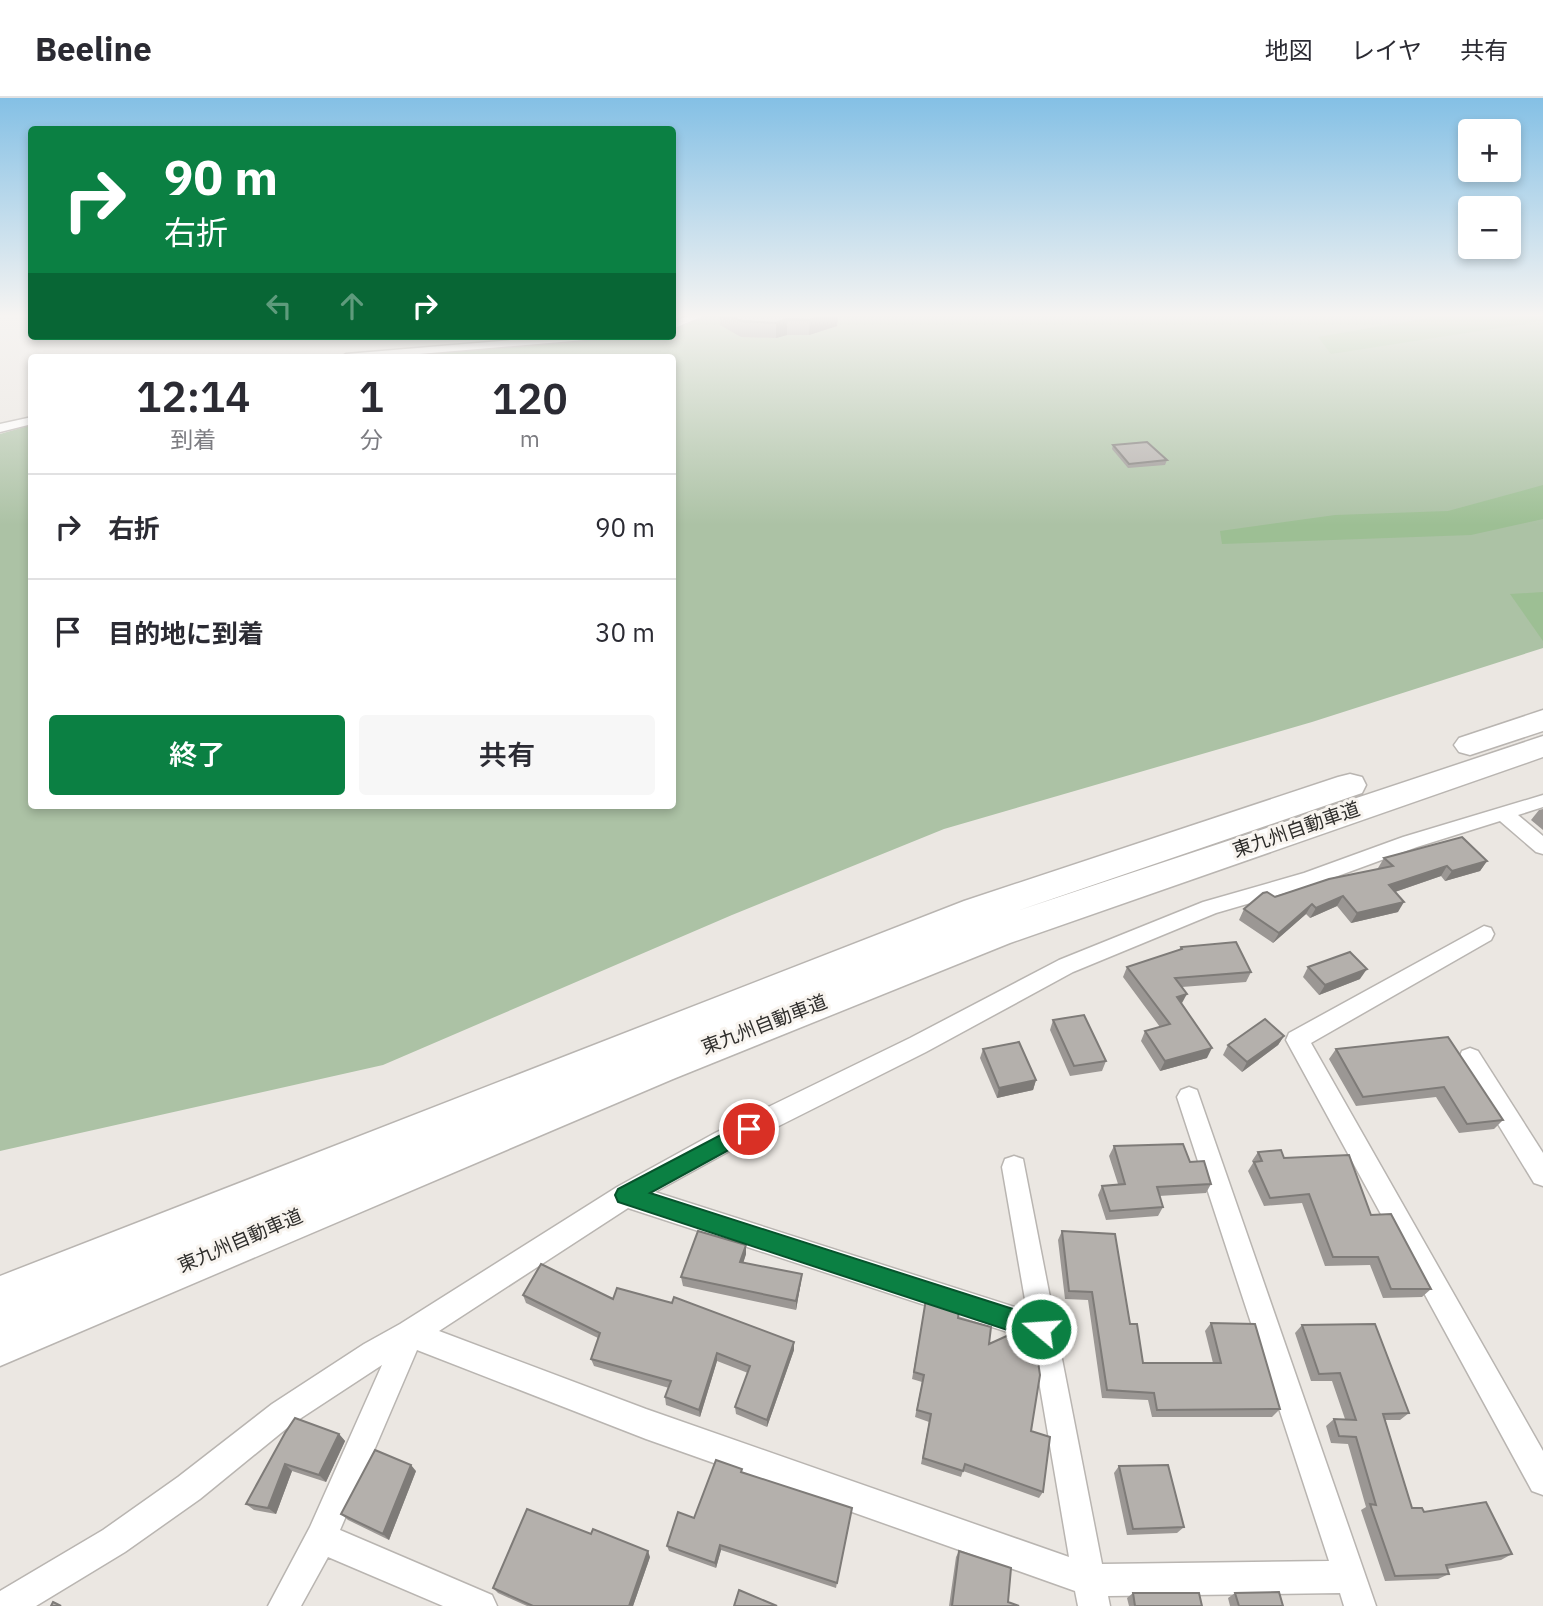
<!DOCTYPE html>
<html lang="ja">
<meta charset="utf-8">
<style>
body{margin:0;font-family:"IBM Plex Sans","Noto Sans JP",sans-serif;background:#f7f7f7;color:#2b2b33;height:100vh;display:flex;flex-direction:column;font-size:26px;white-space:nowrap}
*{box-sizing:border-box;margin:0}
p{font-size:23px;color:#7c7c81}
.icon{flex:none;width:38px;height:38px;fill:none;stroke:currentColor;stroke-width:2;stroke-linecap:round;stroke-linejoin:round}
.map{position:relative;flex:1;overflow:hidden}
.details{position:absolute;left:28px;top:256px;width:648px;height:455px;display:flex;flex-direction:column;background:#fff;border-radius:7px;box-shadow:0 4px 10px #0003}
.details>*{flex:none}
.banner{position:absolute;left:28px;top:28px;width:648px;height:214px;border-radius:7px;box-shadow:0 4px 10px #0003;background:#0b8043;color:#fff;overflow:hidden}
.tools{position:absolute;left:1458px;top:21px;display:grid;gap:14px}
.tools a{display:grid;place-items:center;width:63px;height:63px;border-radius:7px;background:#fff;box-shadow:0 4px 10px #0003;font-size:35px}
.pin{position:absolute;display:grid;place-items:center;width:60px;height:60px;color:#fff;margin:-30px;border:4px solid #fff;border-radius:50%;box-shadow:0 2px 7px #0007}
.me{position:absolute;width:77px;margin:-38px;rotate:288deg;stroke-linejoin:round;filter:drop-shadow(0 0 5px #0008)}
.turn{display:flex;align-items:center;gap:24px;height:147px;padding:0 21px;font-size:32px}
.turn .icon{width:91px;height:91px;stroke-width:2.5}
.turn b{display:block;font-size:49px;line-height:60px}
.lanes{display:flex;align-items:center;height:66px;padding:0 21px;background:#0003;justify-content:center;gap:35px;direction:ltr}
.lanes .off{opacity:.35}
.eta{display:flex;justify-content:space-evenly;align-items:center;height:119px;text-align:center}
.eta b{font-size:42px;font-weight:600;line-height:49px}
.primary-button{display:flex;gap:14px;margin-top:auto;padding:14px 21px}
.primary-button a{flex:1;height:80px;border-radius:7px;background:#0b8043;color:#fff;font-size:28px;font-weight:600;line-height:80px;text-align:center}
.primary-button a+a{background:#f7f7f7;color:#2b2b33}
ul{padding:0;list-style:none}
li{display:flex;align-items:center;gap:21px;height:105px;padding:0 21px;border-top:2px solid #e1e1e2}
li div{flex:1}
li b{display:block;font-size:26px}
li em{font-style:normal}
header{display:flex;align-items:center;gap:42px;box-sizing:border-box;height:98px;padding:0 35px;background:#fff;border-bottom:2px solid #e1e1e2}
header strong{font-size:33px}
nav{display:flex;gap:38px;margin-inline-start:auto;font-size:24px}
.map>svg:first-child{display:block}
.green{fill:#acc2a5}
.forest{fill:#9dbf94}
.lines{fill:none;stroke-linecap:round;stroke-linejoin:round}
.minor-casing{stroke:#b9b5b1;stroke-width:3}
.motorway-casing{stroke:#b9b5b1;stroke-width:3}
.minor{fill:#fff;fill-rule:evenodd}
.motorway{fill:#fff;fill-rule:evenodd}
.wall{fill:#9b9794}
.shaded-wall{fill:#7e7b78}
.building{fill:#b4b0ac;stroke:#7e7b78;stroke-width:2}
.route{fill:#0b8043;stroke:#07532c;stroke-width:2}
.labels{text-anchor:middle;stroke-width:6;stroke-linejoin:round;paint-order:stroke}
.street-label{font-size:19px;fill:#2e2d2b;stroke:#f8f4ef}
</style>
<header>
<strong>Beeline</strong>
<nav><a>地図</a><a>レイヤ</a><a>共有</a></nav>
</header>
<div class="map">
<svg width="1543" height="1508" viewBox="0 0 1543 1508">
<rect width="100%" height="100%" fill="#ebe7e2"/>
<path class="green" d="M697 216H1543V550L1312 624 944 731 732 817 383 967 0 1053V336L31 327 32 707H672V259H367L569 238H672V225Z"/>
<g class="forest">
<path d="M1450 216H1543V223L1331 256 1318 239Z"/>
<path d="M1543 387V421L1471 437 1222 446 1220 433 1335 417 1448 413Z"/>
<path d="M1543 494V543L1510 496Z"/>
</g>
<g class="lines">
<g class="minor-casing">
<g id="minor">
<path d="M695 216H708L672 231V224Z"/>
<path d="M559 238H601L596 241 384 259H341L346 256Z"/>
<path d="M32 319V326L0 334V326Z"/>
<path d="M1543 697V709L1518 717 1543 738V756L1536 754 1500 723 1417 749 1316 786 1216 815 1073 874 926 954 733 1051 655 1094 1027 1213 1002 1069 1005 1061 1014 1058 1023 1061 1102 1466 1329 1463 1177 999 1181 992 1189 989 1197 992 1376 1508H1344L1340 1495 1108 1498 1110 1508H1078L1075 1493 646 1341 417 1252 340 1432 492 1497 497 1508H443L328 1459 301 1508H268L310 1429 382 1267 292 1326 200 1401 125 1454 36 1508H0V1493L103 1432 178 1379 272 1306 364 1246 400 1226 617 1089 715 1035 910 940 1059 862 1203 804 1304 775 1403 739ZM628 1110 1032 1242 1069 1459 646 1311 439 1233Z"/>
<path d="M1484 828 1491 830 1494 836 1491 842 1311 945 1543 1353V1397L1532 1393 1286 942 1289 935Z"/>
<path d="M1470 950 1478 953 1543 1055V1088L1534 1085 1462 967 1459 960 1462 953Z"/>
</g>
</g>
<g class="motorway-casing">
<g id="motorway">
<path d="M1543 612V633L1470 657 1459 654 1454 647 1459 640Z"/>
<path d="M1543 638V659L1010 845 673 981 0 1268V1178L964 803 1338 679 1350 676 1362 679 1366 687 1362 695 1014 814Z"/>
</g>
</g>
<use href="#minor" class="minor"/>
<use href="#motorway" class="motorway"/>
</g>
<g class="wall">
<path d="M720 216H838L837 228 809 237H787L776 240 741 239 720 227Z"/>
<path d="M1113 347 1167 362 1165 367 1128 370 1112 351Z"/>
<path d="M1543 711V732L1531 722 1539 712Z"/>
<path d="M1384 760 1487 763 1480 773 1445 783 1441 778 1395 794 1398 814 1351 825 1337 808 1310 820 1306 816 1273 845 1239 822 1244 811 1275 799 1379 771 1378 770Z"/>
<path d="M1181 849 1251 874 1246 884 1182 889V906L1207 960 1160 973 1141 943 1145 933 1160 929 1123 879 1127 869 1179 852Z"/>
<path d="M1308 869 1360 881 1319 897 1303 879Z"/>
<path d="M1053 922 1106 963 1102 973 1070 978 1050 932Z"/>
<path d="M1284 938 1278 947 1242 974 1223 957 1228 947Z"/>
<path d="M1448 939 1503 1022 1494 1031 1459 1035 1436 999 1356 1008 1329 961 1336 951Z"/>
<path d="M983 951 1036 982 1033 992 997 1000 980 960Z"/>
<path d="M1114 1048 1190 1064 1211 1086 1206 1095 1159 1098 1163 1109 1158 1118 1106 1122 1098 1097 1102 1088 1118 1086 1109 1058Z"/>
<path d="M1258 1054 1284 1060 1371 1117 1431 1191 1422 1199 1383 1200 1370 1167 1325 1168 1302 1105 1264 1108 1248 1073 1253 1065 1252 1063Z"/>
<path d="M1062 1133 1130 1226 1143 1265H1213L1205 1233 1211 1225 1280 1311 1272 1319H1152L1148 1302 1102 1300 1088 1202 1065 1201 1058 1142Z"/>
<path d="M746 1147V1156L743 1165 801 1184 796 1212 683 1188 681 1179Z"/>
<path d="M523 1197 613 1201 794 1252 767 1329 736 1316 735 1309 748 1275 717 1263 700 1319 666 1307 665 1299 669 1290 594 1268 591 1261 598 1240 526 1205Z"/>
<path d="M926 1201 958 1220 989 1246 1031 1333 1043 1394 1039 1400 963 1373 961 1379 921 1366 929 1324 915 1319 922 1284 912 1281Z"/>
<path d="M1302 1227 1409 1315 1400 1322H1385L1412 1410 1512 1456 1501 1462 1447 1471 1449 1476 1438 1481 1385 1483 1361 1412 1366 1409 1348 1346 1331 1345 1326 1328 1334 1321H1345L1332 1283H1311L1295 1235Z"/>
<path d="M285 1335 339 1336 345 1343 326 1384 292 1373 276 1416 254 1412 246 1406Z"/>
<path d="M1119 1368 1184 1429 1177 1435 1127 1437 1114 1375Z"/>
<path d="M416 1373 389 1442 348 1422 341 1416Z"/>
<path d="M742 1375 852 1410 836 1490 721 1452 716 1470 669 1453 667 1448 694 1420Z"/>
<path d="M959 1453 1008 1504 1019 1508H949L956 1459Z"/>
<path d="M650 1459 633 1508H527L498 1495 493 1490Z"/>
<path d="M1133 1495 1202 1508H1129L1127 1500Z"/>
<path d="M1235 1495 1283 1508H1230L1228 1500Z"/>
</g>
<g class="shaded-wall">
<path d="M830 216H838L837 228 809 237 810 222Z"/>
<path d="M787 221V237L776 240V225Z"/>
<path d="M1487 763 1480 773 1445 783 1452 773Z"/>
<path d="M1447 768 1441 778 1383 798 1389 787Z"/>
<path d="M1343 798 1337 808 1310 820 1316 810Z"/>
<path d="M1404 804 1398 814 1351 825 1357 815Z"/>
<path d="M1312 806 1306 816 1273 845 1279 835Z"/>
<path d="M1367 871 1360 881 1319 897 1325 887Z"/>
<path d="M1187 896 1182 905 1177 899Z"/>
<path d="M1284 938 1278 947 1242 974 1247 964Z"/>
<path d="M1212 950 1207 960 1160 973 1165 963Z"/>
<path d="M1036 982 1033 992 997 1000 999 990Z"/>
<path d="M746 1147V1156L741 1172 740 1164Z"/>
<path d="M802 1176 801 1184 796 1212V1203Z"/>
<path d="M794 1244V1252L767 1329V1322Z"/>
<path d="M717 1255V1263L700 1319 699 1312Z"/>
<path d="M339 1336 345 1343 326 1384 319 1377Z"/>
<path d="M285 1366 292 1373 276 1416 268 1410Z"/>
<path d="M411 1367 416 1373 389 1442 383 1436Z"/>
<path d="M720 1447 721 1452 716 1470 715 1465Z"/>
<path d="M648 1453 650 1459 633 1508H629Z"/>
</g>
<g class="building">
<path d="M727 216H830L810 222 787 221 776 225 741 223Z"/>
<path d="M1147 344 1167 362 1129 366 1113 347Z"/>
<path d="M1462 739 1487 763 1452 773 1447 768 1389 787 1404 804 1357 815 1343 798 1316 810 1312 806 1279 835 1244 811 1263 795 1267 794 1275 799 1329 781 1393 768 1384 760Z"/>
<path d="M1236 844 1251 874 1175 880 1187 896 1177 899 1212 950 1165 963 1145 933 1170 926 1127 869 1182 851 1181 849Z"/>
<path d="M1350 854 1367 871 1325 887 1308 869Z"/>
<path d="M1084 917 1106 963 1074 968 1053 922Z"/>
<path d="M1265 921 1284 938 1247 964 1228 947Z"/>
<path d="M1448 939 1503 1022 1467 1026 1444 989 1363 999 1336 951Z"/>
<path d="M1019 944 1036 982 999 990 983 951Z"/>
<path d="M1183 1046 1190 1064 1204 1063 1211 1086 1157 1089 1163 1109 1110 1113 1102 1088 1125 1086 1114 1048Z"/>
<path d="M1281 1052 1284 1060 1349 1057 1371 1117 1391 1116 1431 1191H1391L1378 1159H1333L1309 1096 1270 1100 1254 1064 1262 1063 1258 1054Z"/>
<path d="M698 1133 746 1147 740 1164 802 1176 796 1203 681 1179Z"/>
<path d="M1062 1133 1115 1136 1130 1226H1137L1143 1265H1221L1211 1225 1255 1226 1280 1311 1157 1312 1154 1295 1107 1292 1092 1194 1069 1193Z"/>
<path d="M541 1166 613 1201 617 1190 672 1205 674 1199 794 1244 767 1322 735 1309 750 1268 717 1255 699 1312 665 1299 671 1283 591 1261 600 1235 523 1197Z"/>
<path d="M926 1201 959 1212 958 1220 991 1229 989 1246 1020 1232 1030 1235 1035 1243 1040 1277 1031 1333 1050 1339 1043 1394 965 1366 963 1373 923 1360 931 1316 917 1312 924 1277 914 1274Z"/>
<path d="M1375 1226 1409 1315 1383 1316 1412 1410H1422L1424 1414 1486 1404 1512 1456 1446 1467 1449 1476 1395 1478 1370 1406 1376 1407 1356 1339 1339 1338 1334 1321 1356 1322 1340 1275 1319 1276 1302 1227Z"/>
<path d="M295 1320 339 1336 319 1377 285 1366 268 1410 246 1406 285 1335Z"/>
<path d="M375 1352 411 1367 383 1436 341 1416Z"/>
<path d="M716 1362 742 1371 741 1374 852 1410 837 1485 720 1447 715 1465 667 1448 678 1414 694 1420Z"/>
<path d="M1168 1367 1184 1429 1133 1431 1119 1368Z"/>
<path d="M527 1411 591 1436 593 1431 648 1453 629 1508H533L493 1490Z"/>
<path d="M959 1453 1011 1470 1008 1504 1019 1508H952Z"/>
<path d="M739 1492 777 1508H734Z"/>
<path d="M1279 1494 1283 1508H1239L1235 1495Z"/>
<path d="M1133 1495H1199L1202 1508H1135Z"/>
<path d="M53 1504 61 1508H51Z"/>
</g>
<linearGradient id="sky" x2="0" y2="1"><stop stop-color="#84c0e5"/><stop offset="0.51" stop-color="#f6f4f2"/><stop offset="1" stop-color="#f6f4f2" stop-opacity="0"/></linearGradient>
<rect width="1543" height="427" fill="url(#sky)"/>
<path class="route" d="M749 1022 756 1025 759 1031 756 1037 650 1095 1041 1220 1049 1223 1053 1231 1049 1239 1041 1243 618 1104 615 1097 618 1091Z"/>
<g class="labels">
<g class="street-label">
<text transform="translate(1296 731) rotate(-19)" y="7">東九州自動車道</text>
<text transform="translate(764 926) rotate(-21)" y="7">東九州自動車道</text>
<text transform="translate(240 1142) rotate(-23)" y="7">東九州自動車道</text>
</g>
</g>
</svg>
<div class="tools">
<a>+</a>
<a>−</a>
</div>
<div class="pin" style="left:749px;top:1031px;background:#d93025"><svg class="icon" aria-label="arrive" viewBox="0 0 24 24"><path d="M6 21V4h12l-3 4 3 4H6"/></svg></div>
<svg class="me" style="left:1041px;top:1231px" viewBox="-20 -20 40 40"><circle r="17" fill="#0b8043" stroke="#fff" stroke-width="3"/><path d="M0-11L8 9 0 5-8 9z" fill="#fff"/></svg>
<div class="banner">
<div class="turn"><svg class="icon" aria-label="right" viewBox="0 0 24 24"><path d="M7 20v-9h11M14 6l5 5-5 5"/></svg><div><b>90 m</b>右折</div></div>
<div class="lanes"><svg class="icon off" aria-label="left" viewBox="0 0 24 24"><path d="M17 20v-9H6M10 6l-5 5 5 5"/></svg><svg class="icon off" aria-label="ahead" viewBox="0 0 24 24"><path d="M12 20V5M6 11l6-6 6 6"/></svg><svg class="icon" aria-label="right" viewBox="0 0 24 24"><path d="M7 20v-9h11M14 6l5 5-5 5"/></svg></div>
</div>
<section class="details">
<div class="eta">
<div><b>12:14</b><p>到着</p></div>
<div><b>1</b><p>分</p></div>
<div><b>120</b><p>m</p></div>
</div>
<ul>
<li><svg class="icon" aria-label="right" viewBox="0 0 24 24"><path d="M7 20v-9h11M14 6l5 5-5 5"/></svg><div><b>右折</b></div><em>90 m</em></li>
<li><svg class="icon" aria-label="arrive" viewBox="0 0 24 24"><path d="M6 21V4h12l-3 4 3 4H6"/></svg><div><b>目的地に到着</b></div><em>30 m</em></li>
</ul>
<div class="primary-button"><a>終了</a><a>共有</a></div>
</section>
</div>
